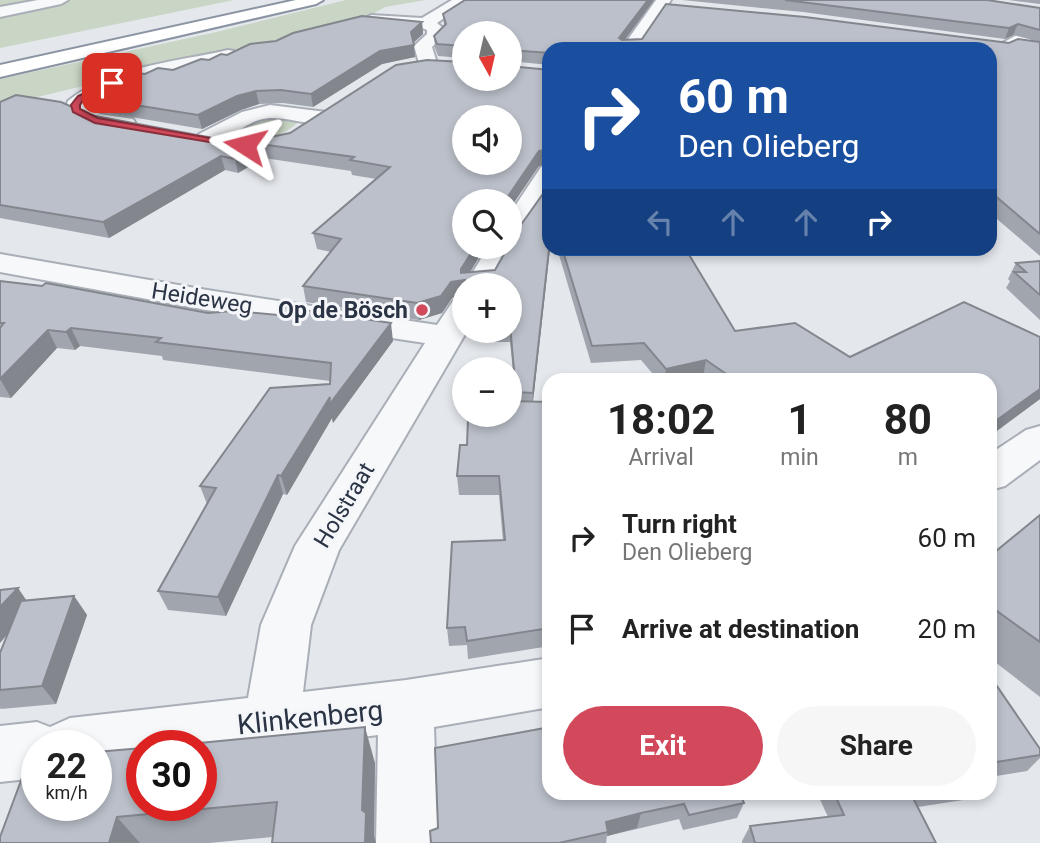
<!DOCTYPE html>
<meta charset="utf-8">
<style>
body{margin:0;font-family:Roboto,sans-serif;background:#f6f6f6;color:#222;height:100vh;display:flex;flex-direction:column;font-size:26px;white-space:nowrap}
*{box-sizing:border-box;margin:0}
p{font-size:23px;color:#767676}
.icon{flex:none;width:38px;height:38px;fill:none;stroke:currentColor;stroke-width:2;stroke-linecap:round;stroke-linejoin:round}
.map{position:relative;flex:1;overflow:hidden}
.sheet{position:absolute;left:542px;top:373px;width:455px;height:427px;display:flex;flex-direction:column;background:#fff;border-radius:21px;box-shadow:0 4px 10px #0003}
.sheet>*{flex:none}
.hud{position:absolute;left:542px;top:42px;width:455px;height:214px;border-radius:21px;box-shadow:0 4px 10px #0003;background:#1a4fa0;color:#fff;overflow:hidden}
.needle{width:46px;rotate:172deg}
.controls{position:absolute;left:452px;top:21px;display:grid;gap:14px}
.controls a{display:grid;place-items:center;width:70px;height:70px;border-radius:50%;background:#fff;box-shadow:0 4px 10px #0003;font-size:35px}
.speed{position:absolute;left:21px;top:730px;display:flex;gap:14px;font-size:35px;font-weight:700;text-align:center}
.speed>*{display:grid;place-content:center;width:91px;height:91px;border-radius:50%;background:#fff;box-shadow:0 4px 10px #0003;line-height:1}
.speed small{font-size:18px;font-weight:400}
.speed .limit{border:10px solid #d22;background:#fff;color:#111}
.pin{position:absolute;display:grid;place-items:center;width:60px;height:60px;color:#fff;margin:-30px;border-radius:14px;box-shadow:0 4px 10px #0006}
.me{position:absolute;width:77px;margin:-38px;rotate:279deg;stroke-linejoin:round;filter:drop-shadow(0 0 5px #0008)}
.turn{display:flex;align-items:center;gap:24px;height:147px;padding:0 21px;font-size:32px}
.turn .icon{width:91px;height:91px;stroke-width:2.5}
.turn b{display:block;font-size:49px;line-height:60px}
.lanes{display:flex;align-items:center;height:66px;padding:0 21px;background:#0003;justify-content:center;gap:35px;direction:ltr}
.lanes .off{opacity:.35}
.eta{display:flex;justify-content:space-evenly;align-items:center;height:119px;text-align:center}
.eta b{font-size:42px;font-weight:700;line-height:49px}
.button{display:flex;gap:14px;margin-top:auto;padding:14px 21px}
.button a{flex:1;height:80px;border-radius:42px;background:#d1495b;color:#fff;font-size:28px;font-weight:700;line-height:80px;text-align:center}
.button a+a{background:#f6f6f6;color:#222}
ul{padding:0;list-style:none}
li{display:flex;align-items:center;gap:21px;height:91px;padding:0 21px}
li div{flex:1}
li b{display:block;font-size:26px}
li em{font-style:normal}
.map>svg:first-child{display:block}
.green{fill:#c9d6c5}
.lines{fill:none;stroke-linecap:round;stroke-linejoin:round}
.minor-casing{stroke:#a9aeb7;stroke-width:4}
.highway-casing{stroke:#8b94a3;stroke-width:4}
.minor{fill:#f7f8fa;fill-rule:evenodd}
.highway{fill:#fff;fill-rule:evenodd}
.wall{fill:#a1a5ae}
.shaded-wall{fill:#83868d}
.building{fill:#bbc0ca;stroke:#83868d;stroke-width:2;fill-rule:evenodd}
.route{fill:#d1495b;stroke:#882f3b;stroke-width:2}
.poi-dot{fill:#d1495b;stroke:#f4f6f9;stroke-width:2.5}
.labels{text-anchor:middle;stroke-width:6;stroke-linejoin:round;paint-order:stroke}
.street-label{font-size:23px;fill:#2b3445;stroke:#f4f6f9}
.poi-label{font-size:23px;font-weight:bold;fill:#2b3445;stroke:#f4f6f9;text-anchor:end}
.near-street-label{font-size:28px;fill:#2b3445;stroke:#f4f6f9}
</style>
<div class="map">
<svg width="1040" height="843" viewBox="0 0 1040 843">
<rect width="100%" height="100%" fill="#e4e7ec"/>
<g class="green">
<path d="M0 0H234L0 48Z"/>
<path d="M346 0H425L385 7 366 18 0 106V79L212 33Z"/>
<path d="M257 115 300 120C285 138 245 150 224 136Z"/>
</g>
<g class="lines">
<g class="minor-casing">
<g id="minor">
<path d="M38 0H68L61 4 0 17V7Z"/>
<path d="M452 0H470L437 23 443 28 444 35 432 47 437 63 428 69 419 63 414 46 427 34V30L422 28 371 25 363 20 371 15 422 18Z"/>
<path d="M656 0H671L639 49H621Z"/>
<path d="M1040 22V34L990 63V50Z"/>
<path d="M228 50 234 51 237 55 234 59C190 70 121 76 86 107L100 114 133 119 136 124 133 129C113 134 78 127 65 110L68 101C111 66 176 62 228 50Z"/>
<path d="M270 105 326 112 329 117 326 122C304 127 281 113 259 120 239 126 221 149 199 144L196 139 199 134 242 112Z"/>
<path d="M550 165V193L519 242 514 243 516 247 493 285 464 287 488 247H509V215L541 167Z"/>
<path d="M0 254 207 290 437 325 453 301 464 298V331H467L339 550 311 625 303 692 406 680 550 658V707L434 727 438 843H376L378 735 201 757V746H142V765L96 771V746H37V778L0 782V726L37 722 50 727 70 718 248 698 261 625 295 546 425 343 207 310 0 272Z"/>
<path d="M1040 426V460L1005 486 990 490V454L1026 430Z"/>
</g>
</g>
<g class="highway-casing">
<path id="highway" d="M296 0H323L316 4 0 77V65Z"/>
</g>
<use href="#minor" class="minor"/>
<use href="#highway" class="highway"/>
</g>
<g class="wall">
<path d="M654 0 625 40 1040 42V256L990 213V49H550V65L509 61V33H464V58L438 56 435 48 434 36 444 26 443 14Z"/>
<path d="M682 0H987L1040 8V42L1013 35 1005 39 803 12Z"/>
<path d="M1009 0H1040V4Z"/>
<path d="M422 22 423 34 413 43 415 57 382 64 313 107 283 103 259 104 241 110 202 129 102 112 94 108 89 95 145 74 173 70 227 55Z"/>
<path d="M550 70V163L539 166 464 201 470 272 495 270 550 184V248L533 401 550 402V646L468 659 467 645 449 646 447 628 503 541 499 495H459L457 476 467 445 506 418 516 401 510 342H484L483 331H509V285H465L452 298 442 313 419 320 306 302 303 286 331 252 317 249 313 233 376 179 352 175 351 171 264 158 238 173 225 170 109 238 0 218V102L90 115 224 140 261 139 290 133Z"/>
<path d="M557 248H685L735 331 850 357 1040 337V399L990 436V380H706L703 377 691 380H658L641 360 591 363Z"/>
<path d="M1040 261V320L1006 288 1010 281 1008 279 1016 263Z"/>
<path d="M0 281 393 341 333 423 332 418 287 495 283 494 226 616 168 610 158 591 207 504 200 486 330 384V381L163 360 162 356 80 346 75 350 57 348 11 398 0 397Z"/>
<path d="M1040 515V697L990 658V556Z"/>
<path d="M74 596 87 615 56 704 1 709 0 708V653L8 634 26 600Z"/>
<path d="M990 676 1040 749V758L1027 771 990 777Z"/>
<path d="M435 748 744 803 737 818 683 830 679 819 607 836 606 843H431L438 828Z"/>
<path d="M375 763 374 836 273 837 209 843H0L32 764Z"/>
<path d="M817 793H981L976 798 918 807 936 843H742V841L750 826 828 817Z"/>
</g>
<g class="shaded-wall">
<path d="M648 0H654L618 49 619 38Z"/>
<path d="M422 22 423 34 412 44 411 32Z"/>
<path d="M1018 24 1013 35 1005 39 1009 28Z"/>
<path d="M414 45 415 57 382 64 313 107 311 94 380 51Z"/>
<path d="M256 91 259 104 241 110 202 129 198 115 237 96Z"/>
<path d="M260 144 264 158 238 173 235 159Z"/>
<path d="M550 149V163L539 166 509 210V201H507V198L539 151Z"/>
<path d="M221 156 225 170 109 238 103 222Z"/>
<path d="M550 240V248L532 410 533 393Z"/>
<path d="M475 247H485L465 281 464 296 452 298 442 313 419 320 417 303 451 282 461 269Z"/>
<path d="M391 323 393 341 333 423 332 418 287 495 281 476 330 397Z"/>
<path d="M71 328 80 346 75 350 66 332Z"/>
<path d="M48 330 57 348 11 398 0 379Z"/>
<path d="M706 360 703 377 691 380H664L666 369Z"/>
<path d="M1040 389V399L990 436V425Z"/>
<path d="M278 475 283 494 226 616 218 597Z"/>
<path d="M18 588 31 607 0 643V607Z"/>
<path d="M74 596 87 615 56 704 42 686Z"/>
<path d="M365 727 375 763 374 836 376 843H365L362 810Z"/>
<path d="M641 813 637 828 607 836 608 832 606 822Z"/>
<path d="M117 817 140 843H109Z"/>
</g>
<g class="building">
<path d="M465 0H648L619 38 622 40 642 39 666 4 805 17 1009 43 1018 39 1040 42V234L993 194H990V49H550V53L509 50V33H464V46L437 44 434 36 446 24 443 14Z"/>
<path d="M785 0H987L1040 8V30L1018 24 1009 28Z"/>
<path d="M362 16 422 22 411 32 414 45 380 51 311 94 281 90 256 91 237 96 198 115 97 99 89 95 137 73 145 74 158 68 173 70 201 59 209 60 221 54 227 55 250 44 276 41 293 33Z"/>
<path d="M427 60 464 62V79H509V66L550 70V149L539 151 507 198V201H464V247H475L461 269V273L495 270 508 247H509V245L518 229 550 184V240L533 393 516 392 510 325H509V285H465V280L451 282 441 296 417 303 303 286 341 239 313 233 390 167 350 160 354 157 260 144 235 159 221 156 103 222 0 205V102L16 95 61 102 90 115 224 140 261 139 290 133 396 65ZM464 117H509V163H464Z"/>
<path d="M562 248H685L735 331 795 323 850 357 964 302 1040 337V389L990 425V380H735L706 360 666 369 644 343 592 346Z"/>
<path d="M1040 261V295L1014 272H1026L1016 263Z"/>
<path d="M0 281 42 286 46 283 208 313 233 311 278 315 284 307 391 323 329 405 330 397 281 476 278 475 218 597 158 591 216 488 200 486 270 388 330 384 331 363 156 342 161 338 71 328 66 332 48 330 0 379V328L4 323H0Z"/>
<path d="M509 401 550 402V628L467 641 465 627 447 628 452 542 505 540 499 476H457L460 445H467L468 418H506V415H509Z"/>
<path d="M1040 515V642L990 606V556Z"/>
<path d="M18 588 0 607V590Z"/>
<path d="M74 596 42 686 0 690V653L21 601Z"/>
<path d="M990 676 1040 749V755L990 763Z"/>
<path d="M365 727 362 810 366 813 365 843H272L277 802 117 817 109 843H0V837L28 762 32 764 36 758 37 805H96V752L142 748V805H201V746H168Z"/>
<path d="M550 727V793H740L744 803 689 815 684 804 641 813 606 822 608 832 559 843H431L430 831 438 828 435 748Z"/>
<path d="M834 793H919L911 794 936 843H755L750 826 844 815Z"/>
</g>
<path class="route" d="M109 82 116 83 84 99 80 105V109L98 118 249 145 245 148 95 123 73 112 71 105 78 96Z"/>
<circle class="poi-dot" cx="422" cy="310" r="7"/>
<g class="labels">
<g class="street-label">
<text transform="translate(202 298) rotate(9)" y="8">Heideweg</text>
<text transform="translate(344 505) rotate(-59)" y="8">Holstraat</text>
</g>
<g class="poi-label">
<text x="408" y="318">Op de Bösch</text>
</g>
<g class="near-street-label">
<text transform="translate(310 717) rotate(-6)" y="10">Klinkenberg</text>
</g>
</g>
</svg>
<div class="controls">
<a><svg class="needle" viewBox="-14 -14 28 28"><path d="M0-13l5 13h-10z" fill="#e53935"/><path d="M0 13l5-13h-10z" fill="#767676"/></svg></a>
<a><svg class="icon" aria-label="sound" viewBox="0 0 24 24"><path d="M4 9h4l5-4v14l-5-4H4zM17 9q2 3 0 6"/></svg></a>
<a><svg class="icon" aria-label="search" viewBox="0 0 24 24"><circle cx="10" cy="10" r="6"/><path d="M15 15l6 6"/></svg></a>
<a>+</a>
<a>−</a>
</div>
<div class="speed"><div>22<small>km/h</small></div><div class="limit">30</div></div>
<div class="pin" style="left:112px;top:83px;background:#d93025"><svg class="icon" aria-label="arrive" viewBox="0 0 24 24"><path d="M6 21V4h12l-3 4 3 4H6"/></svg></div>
<svg class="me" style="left:245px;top:145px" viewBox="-20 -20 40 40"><path d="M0-17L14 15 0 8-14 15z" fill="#d1495b" stroke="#fff" stroke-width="4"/></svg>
<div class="hud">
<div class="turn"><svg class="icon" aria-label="right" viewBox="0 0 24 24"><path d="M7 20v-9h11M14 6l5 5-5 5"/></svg><div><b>60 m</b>Den Olieberg</div></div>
<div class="lanes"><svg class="icon off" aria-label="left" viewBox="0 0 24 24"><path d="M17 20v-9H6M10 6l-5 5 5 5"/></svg><svg class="icon off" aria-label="ahead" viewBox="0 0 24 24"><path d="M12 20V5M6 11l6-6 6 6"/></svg><svg class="icon off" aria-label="ahead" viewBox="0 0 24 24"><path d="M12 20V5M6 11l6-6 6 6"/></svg><svg class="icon" aria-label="right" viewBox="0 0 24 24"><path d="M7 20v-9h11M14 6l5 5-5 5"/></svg></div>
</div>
<section class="sheet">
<div class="eta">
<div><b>18:02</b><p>Arrival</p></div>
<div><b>1</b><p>min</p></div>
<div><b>80</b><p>m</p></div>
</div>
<ul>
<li><svg class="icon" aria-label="right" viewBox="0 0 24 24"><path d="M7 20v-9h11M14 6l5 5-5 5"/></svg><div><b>Turn right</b><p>Den Olieberg</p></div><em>60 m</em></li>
<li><svg class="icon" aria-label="arrive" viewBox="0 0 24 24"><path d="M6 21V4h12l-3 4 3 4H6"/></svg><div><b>Arrive at destination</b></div><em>20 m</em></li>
</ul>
<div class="button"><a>Exit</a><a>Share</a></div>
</section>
</div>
